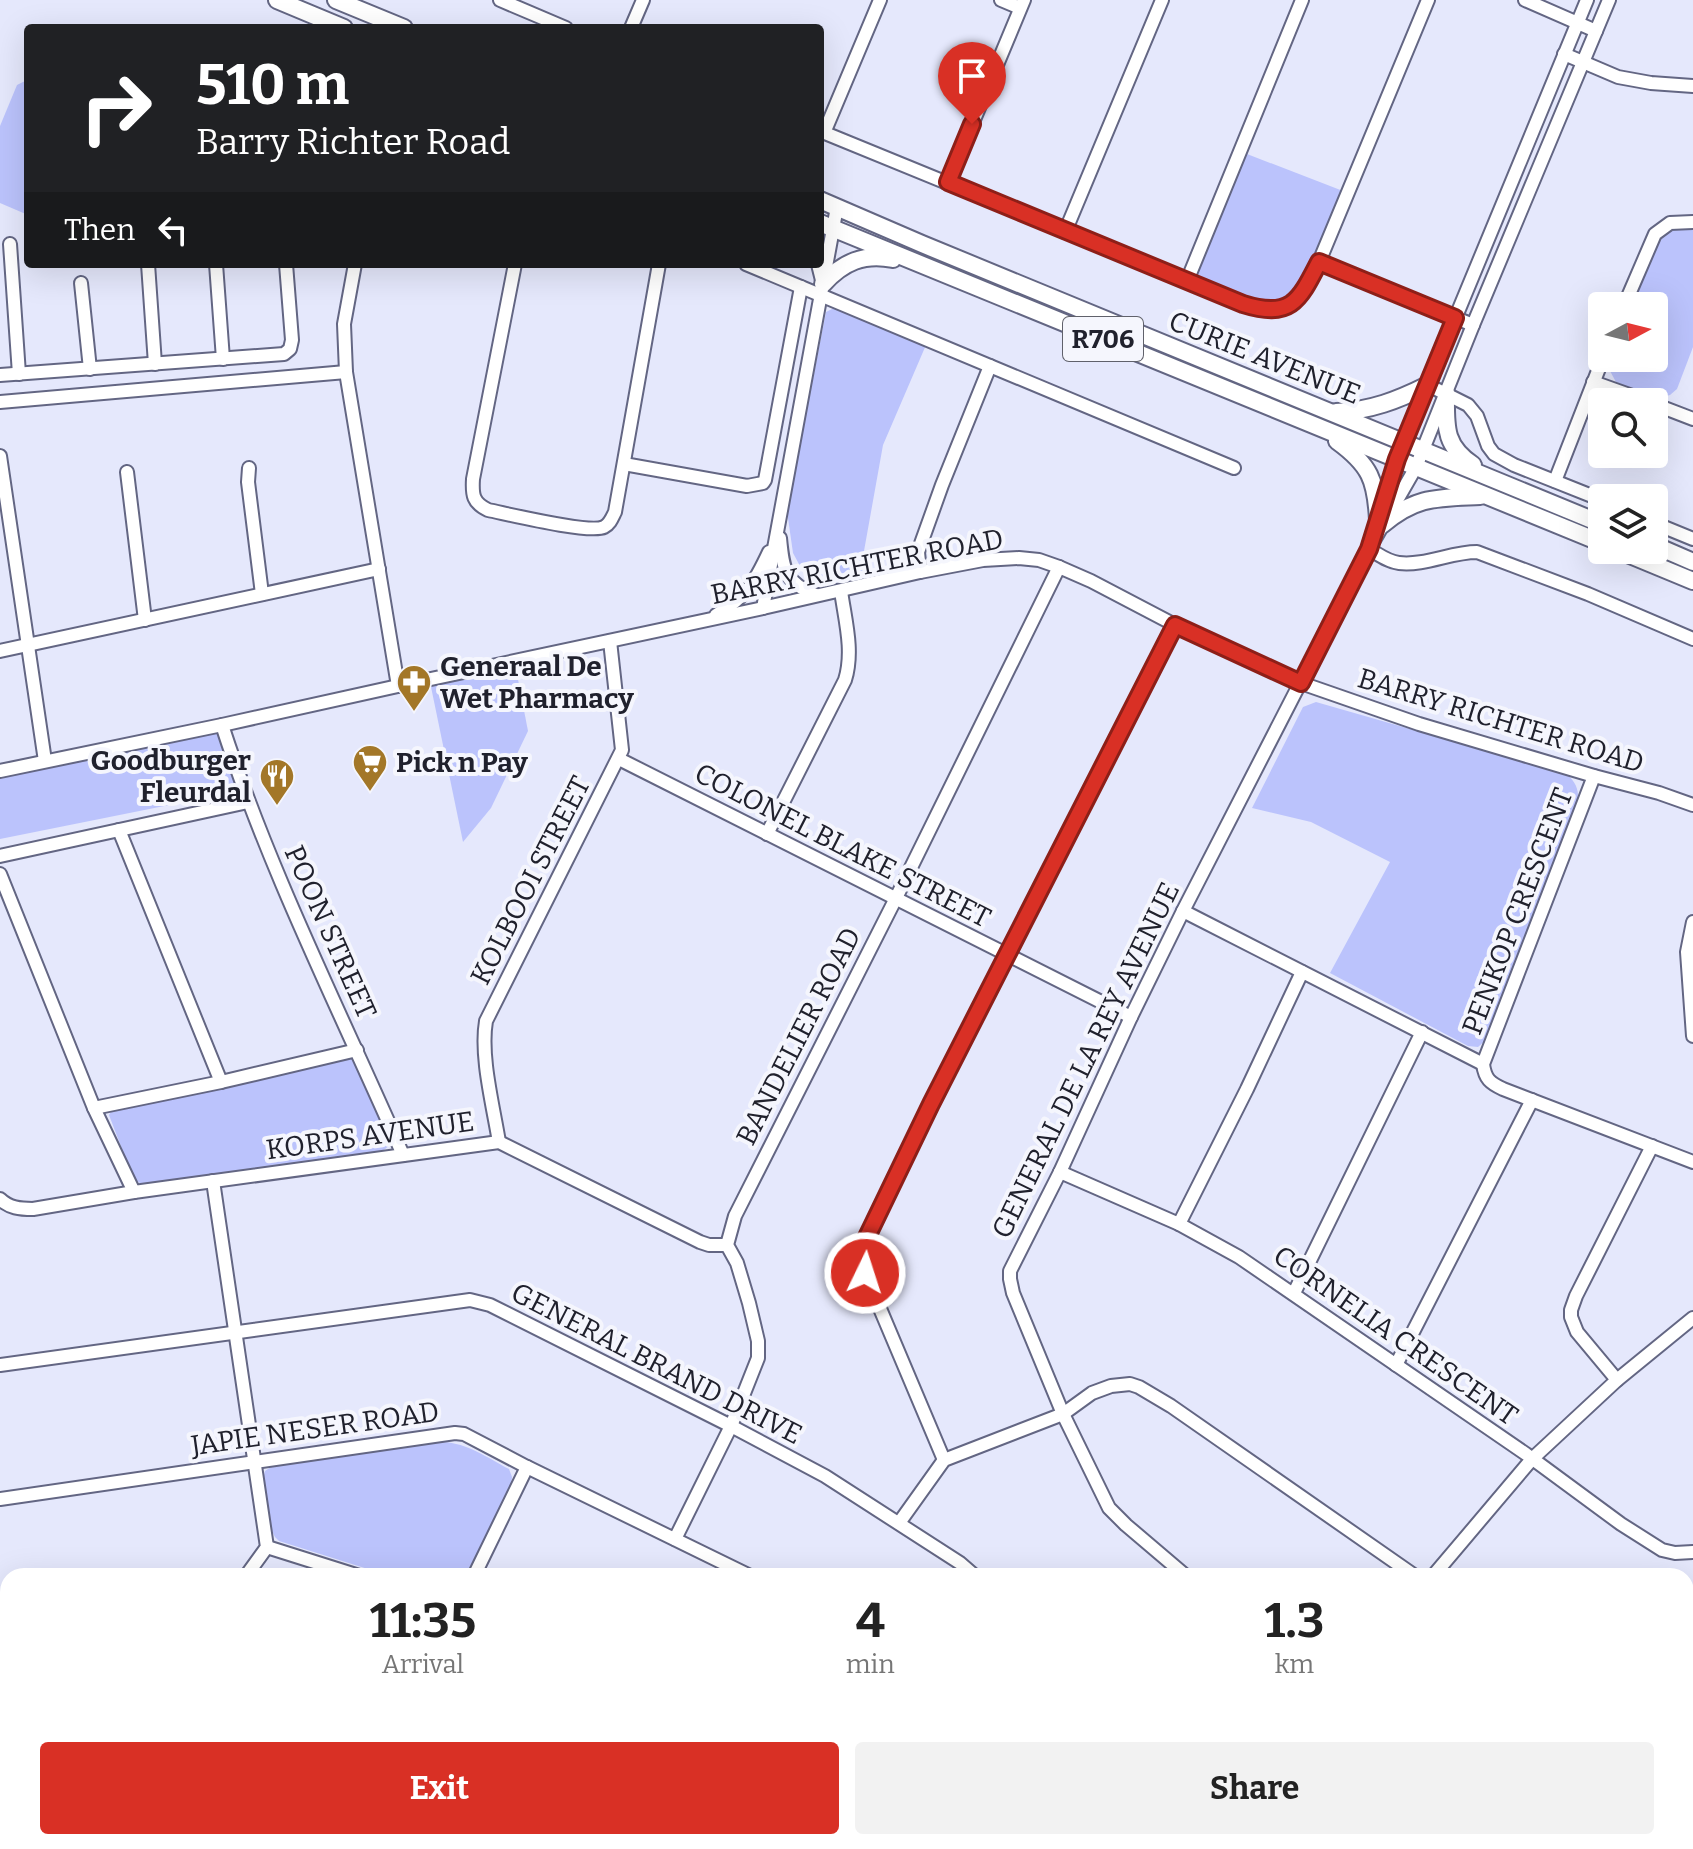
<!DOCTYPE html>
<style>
body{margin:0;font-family:Bitter,serif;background:#f2f2f2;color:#222;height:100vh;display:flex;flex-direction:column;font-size:30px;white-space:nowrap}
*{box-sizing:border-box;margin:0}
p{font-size:26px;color:#767676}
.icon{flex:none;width:44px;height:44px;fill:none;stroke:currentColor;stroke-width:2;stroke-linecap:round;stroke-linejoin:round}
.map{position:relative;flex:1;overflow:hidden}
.details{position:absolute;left:0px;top:1568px;width:1694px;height:282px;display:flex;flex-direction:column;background:#fff;border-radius:24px 24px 0 0;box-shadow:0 8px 32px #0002}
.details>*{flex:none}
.top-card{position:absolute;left:24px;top:24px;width:800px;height:244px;border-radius:8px;box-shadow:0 8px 32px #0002;background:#202124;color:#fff;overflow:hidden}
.needle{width:52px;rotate:83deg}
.fabs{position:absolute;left:1588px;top:292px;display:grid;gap:16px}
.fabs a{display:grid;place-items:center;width:80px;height:80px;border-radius:8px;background:#fff;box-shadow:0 8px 32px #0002;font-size:40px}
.pin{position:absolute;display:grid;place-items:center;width:68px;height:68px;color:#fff;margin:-82px -34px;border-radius:50% 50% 50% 0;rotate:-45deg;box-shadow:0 0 8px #0007}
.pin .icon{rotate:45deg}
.me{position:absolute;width:88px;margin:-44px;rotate:4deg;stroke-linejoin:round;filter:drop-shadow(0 0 6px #0008)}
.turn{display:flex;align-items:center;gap:28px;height:168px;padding:0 40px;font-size:36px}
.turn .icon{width:104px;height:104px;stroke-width:2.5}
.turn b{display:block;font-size:56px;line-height:68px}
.then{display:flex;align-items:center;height:76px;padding:0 40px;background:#0003;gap:16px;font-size:30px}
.eta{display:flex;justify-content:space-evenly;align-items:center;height:136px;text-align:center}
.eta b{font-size:48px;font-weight:700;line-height:56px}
.button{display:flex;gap:16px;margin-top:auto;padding:16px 40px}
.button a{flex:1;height:92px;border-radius:8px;background:#d93025;color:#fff;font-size:32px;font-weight:700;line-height:92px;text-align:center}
.button a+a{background:#f2f2f2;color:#222}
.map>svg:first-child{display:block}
.green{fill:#bbc3fc}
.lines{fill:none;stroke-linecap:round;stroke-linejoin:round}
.minor-casing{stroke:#636683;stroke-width:16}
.major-casing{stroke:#636683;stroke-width:20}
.minor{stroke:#fff;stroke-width:12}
.major{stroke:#fff;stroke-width:16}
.route-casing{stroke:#8d1f18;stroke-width:20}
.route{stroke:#d93025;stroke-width:14}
.labels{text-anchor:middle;stroke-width:8;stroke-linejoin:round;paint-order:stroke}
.shield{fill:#f5f6fd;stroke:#60616b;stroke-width:2}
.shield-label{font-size:26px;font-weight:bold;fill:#20212d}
.street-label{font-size:28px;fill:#20212d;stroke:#f5f6fd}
.poi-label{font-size:28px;font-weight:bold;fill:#20212d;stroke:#f5f6fd;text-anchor:start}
</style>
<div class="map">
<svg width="1693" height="1849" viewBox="0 0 1693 1849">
<rect width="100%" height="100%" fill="#e5e8fc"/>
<g class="green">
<path d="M27 80 28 81V215L0 203V126L17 85Z"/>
<path d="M1247 154 1343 191 1304 285 1284 304H1256L1202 282 1198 276 1199 264Z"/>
<path d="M1682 226 1693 230V347L1677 389 1670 395 1660 398 1650 396 1616 382 1610 371V358H1654V306H1631L1663 233 1671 228Z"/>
<path d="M836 307 926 345 883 445 864 551 865 572 824 583 810 576 800 566 793 553 787 511 826 312Z"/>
<path d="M515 664 528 731 491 808 463 842 430 682Z"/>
<path d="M1316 702 1567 774C1577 784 1579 790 1578 804L1486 1040 1478 1047 1468 1046 1330 973 1390 862 1311 822 1252 808 1303 707Z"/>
<path d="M215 732 221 737 236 783 229 793 0 839V771Z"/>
<path d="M349 1056 357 1061 390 1137C390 1146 387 1149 378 1153L144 1186 133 1178 109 1115 114 1107Z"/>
<path d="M443 1442C467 1443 488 1458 509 1469L512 1477 511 1488 465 1576H390L279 1541 275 1537 272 1531 263 1479 265 1471 274 1465Z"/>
<path d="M283 1842H395L394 1849H281Z"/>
<path d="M671 1842H812L809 1849H666Z"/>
<path d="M1004 1842H1234L1243 1849H1003Z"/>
</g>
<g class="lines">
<g class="minor-casing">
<g id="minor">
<path d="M500 0 566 28"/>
<path d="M1001 0 1020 8"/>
<path d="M1525 0 1596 31"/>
<path d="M631 28 643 0"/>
<path d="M1564 54 1618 77 1651 83 1693 86"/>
<path d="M820 131 1243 304C1291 318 1299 301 1319 262L1428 0"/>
<path d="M824 133 880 0"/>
<path d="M948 182 1024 0"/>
<path d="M1065 232 1162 0"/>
<path d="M10 244 19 374"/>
<path d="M1319 262 1473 325"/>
<path d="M148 264 155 364"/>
<path d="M216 264 223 359"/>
<path d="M355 264 344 324 346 372 398 686"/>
<path d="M515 264 473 479C472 495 473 503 488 510 508 514 590 534 604 527 610 524 612 518 615 512L659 264"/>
<path d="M746 264 1234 468"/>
<path d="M1187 281 1302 0"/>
<path d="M81 283 90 369"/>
<path d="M1624 306 1655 234 1670 223 1693 222"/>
<path d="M0 375 284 354 290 349 292 340 286 264"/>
<path d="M1593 382 1649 402"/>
<path d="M1428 385 1468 405 1477 416 1488 446 1494 454 1514 465 1602 500"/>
<path d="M0 402 346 372"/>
<path d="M1654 404 1693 419"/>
<path d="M0 456 45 761"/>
<path d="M624 464 747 486 763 483 765 480 801 287"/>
<path d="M249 468 248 482 262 594"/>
<path d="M127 472 145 620"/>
<path d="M1555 481 1603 358"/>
<path d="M1379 515 1397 459 1587 0"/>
<path d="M1654 523 1693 539"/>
<path d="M780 538C783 570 785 583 816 595"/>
<path d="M1369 549C1378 554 1388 562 1399 563 1425 566 1451 552 1477 552L1588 594 1693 639"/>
<path d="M920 572 918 552 942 485 990 366"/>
<path d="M763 608 837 207"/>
<path d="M716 615C747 596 754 584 769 552"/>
<path d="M0 651 379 569"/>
<path d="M222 725C270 873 341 1013 403 1155"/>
<path d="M619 759 1131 1017"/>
<path d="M0 771 222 725 398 686 763 608 920 572 983 560 1019 558 1039 560 1059 567 1091 581 1175 625 1301 683 1419 724 1594 776 1659 793 1693 805"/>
<path d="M1594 776 1483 1064C1485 1079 1490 1083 1503 1089L1693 1162"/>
<path d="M119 830 221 1082"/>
<path d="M767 834 845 680C854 651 845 620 841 591"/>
<path d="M0 856 248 802"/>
<path d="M0 874 94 1108 134 1192"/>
<path d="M1183 911 1483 1064"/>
<path d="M1693 922 1687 952 1693 1036"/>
<path d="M94 1108 221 1082 357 1050"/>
<path d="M499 1142C493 1105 480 1056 486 1021L622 750 610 641"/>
<path d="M1060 1172 1179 1224 1239 1257 1526 1454 1621 1524 1662 1550 1675 1553 1693 1552"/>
<path d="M213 1181 267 1547 246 1576"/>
<path d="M0 1199C9 1208 20 1209 33 1209L134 1192 499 1142 700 1242 709 1245H727"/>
<path d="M1179 1224 1247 1089 1302 972"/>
<path d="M1294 1293 1422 1032"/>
<path d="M0 1365 470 1300 490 1305 731 1426 825 1476 960 1563 975 1576"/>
<path d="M1396 1365 1532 1100"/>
<path d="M1617 1380 1577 1332 1571 1317V1310L1576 1296 1652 1146"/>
<path d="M944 1460 865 1273 862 1253 865 1241 919 1130 1175 625"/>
<path d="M0 1499 455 1433 464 1434 527 1467 750 1576"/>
<path d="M899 1523 944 1460 1063 1414 1092 1393 1111 1386 1130 1384 1139 1387 1171 1406 1415 1576"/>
<path d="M675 1539 731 1426 758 1358V1341L749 1303 737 1263 727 1245 735 1216 896 898 1059 567"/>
<path d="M267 1547 359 1576"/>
<path d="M474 1576 527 1467"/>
<path d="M1186 1576 1126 1525 1109 1508 1063 1414 1013 1293 1010 1279V1271L1060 1172 1131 1017 1183 911 1369 549 1416 467 1473 325 1609 0"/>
<path d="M1433 1576 1532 1459 1617 1380 1693 1318"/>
<path d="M0 1677 8 1669"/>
<path d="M1686 1715 1693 1714"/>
<path d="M87 1842 101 1849"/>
<path d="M1286 1842 1295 1849"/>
<path d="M1487 1842 1496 1849"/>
<path d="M58 1849 66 1842"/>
<path d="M401 1849 403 1842"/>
<path d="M504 1849 505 1842"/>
<path d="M658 1849 663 1842"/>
<path d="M886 1849 888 1842"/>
</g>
</g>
<g class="major-casing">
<g id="major">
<path d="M277 0 344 28"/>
<path d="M336 0 404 28"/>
<path d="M820 200 922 244 1602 524"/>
<path d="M820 223 1602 543"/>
<path d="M820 264 824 280"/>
<path d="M823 284C843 262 864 253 893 259"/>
<path d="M1446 393C1446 425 1443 445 1473 465"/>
<path d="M1336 412C1370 411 1398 400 1428 385"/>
<path d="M1337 441C1370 465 1376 480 1378 520"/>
<path d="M1382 525C1416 496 1437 498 1480 496"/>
<path d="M1654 545 1693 562"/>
<path d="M1618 550 1693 581"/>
</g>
</g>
<use href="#minor" class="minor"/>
<use href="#major" class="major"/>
</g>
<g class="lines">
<g class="route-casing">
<path id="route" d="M865 1273 862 1253 865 1241 931 1104 1175 625 1301 683 1369 549 1397 459 1455 318 1319 262C1299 301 1291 319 1243 304L948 182 972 124"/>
</g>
<use href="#route" class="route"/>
</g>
<defs>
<g id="pharmacy-pin" transform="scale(1.8)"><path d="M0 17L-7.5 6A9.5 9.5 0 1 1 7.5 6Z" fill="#a37728" stroke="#f5f6fd"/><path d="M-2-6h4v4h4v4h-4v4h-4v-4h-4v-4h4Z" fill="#fff"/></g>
<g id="supermarket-pin" transform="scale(1.8)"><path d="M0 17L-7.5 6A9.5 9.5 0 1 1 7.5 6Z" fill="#a37728" stroke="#f5f6fd"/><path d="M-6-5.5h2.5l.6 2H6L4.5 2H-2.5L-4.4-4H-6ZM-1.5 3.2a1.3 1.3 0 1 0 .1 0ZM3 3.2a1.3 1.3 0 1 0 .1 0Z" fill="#fff"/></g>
<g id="restaurant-pin" transform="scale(1.8)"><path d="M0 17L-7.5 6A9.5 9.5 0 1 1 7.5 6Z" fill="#a37728" stroke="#f5f6fd"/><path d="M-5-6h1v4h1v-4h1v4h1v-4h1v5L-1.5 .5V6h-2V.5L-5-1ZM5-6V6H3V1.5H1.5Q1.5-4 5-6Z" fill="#fff"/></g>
</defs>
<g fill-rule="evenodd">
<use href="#pharmacy-pin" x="414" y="682"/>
<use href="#supermarket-pin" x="370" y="762"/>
<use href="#restaurant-pin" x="277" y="776"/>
</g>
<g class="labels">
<rect class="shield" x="1063" y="317" width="80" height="44" rx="6"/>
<g class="shield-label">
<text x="1103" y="348">R706</text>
</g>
<g class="street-label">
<text transform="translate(1265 357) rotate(22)" y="10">CURIE AVENUE</text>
<text transform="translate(857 566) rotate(-11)" y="10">BARRY RICHTER ROAD</text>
<text transform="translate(1501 720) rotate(17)" y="10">BARRY RICHTER ROAD</text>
<text transform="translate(843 845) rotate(27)" y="10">COLONEL BLAKE STREET</text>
<text transform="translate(530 880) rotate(-63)" y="10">KOLBOOI STREET</text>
<text transform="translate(1517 911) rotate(-69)" y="10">PENKOP CRESCENT</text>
<text transform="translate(331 932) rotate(66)" y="10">POON STREET</text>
<text transform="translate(798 1036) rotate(-63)" y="10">BANDELIER ROAD</text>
<text transform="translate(1085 1060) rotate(-64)" y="10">GENERAL DE LA REY AVENUE</text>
<text transform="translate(370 1135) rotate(-8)" y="10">KORPS AVENUE</text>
<text transform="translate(1396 1335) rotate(35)" y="10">CORNELIA CRESCENT</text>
<text transform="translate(657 1363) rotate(27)" y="10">GENERAL BRAND DRIVE</text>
<text transform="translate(315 1428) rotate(-8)" y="10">JAPIE NESER ROAD</text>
</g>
<g class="poi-label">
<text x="440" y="676">Generaal De<tspan x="440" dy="32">Wet Pharmacy</tspan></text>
<text x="251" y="770" text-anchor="end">Goodburger<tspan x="251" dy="32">Fleurdal</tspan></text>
<text x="396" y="772">Pick n Pay</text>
</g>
</g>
</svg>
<div class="fabs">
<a><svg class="needle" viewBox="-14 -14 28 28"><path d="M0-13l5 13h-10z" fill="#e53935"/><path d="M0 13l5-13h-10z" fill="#767676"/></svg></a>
<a><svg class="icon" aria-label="search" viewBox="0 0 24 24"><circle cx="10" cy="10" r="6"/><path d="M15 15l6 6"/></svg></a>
<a><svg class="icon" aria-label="layers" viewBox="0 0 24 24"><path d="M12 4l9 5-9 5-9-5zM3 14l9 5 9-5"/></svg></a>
</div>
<div class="pin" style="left:972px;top:124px;background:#d93025"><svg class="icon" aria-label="arrive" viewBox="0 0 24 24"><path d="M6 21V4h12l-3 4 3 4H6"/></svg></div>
<svg class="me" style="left:865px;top:1273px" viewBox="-20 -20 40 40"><circle r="17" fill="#d93025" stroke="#fff" stroke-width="3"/><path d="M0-11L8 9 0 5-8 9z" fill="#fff"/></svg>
<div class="top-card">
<div class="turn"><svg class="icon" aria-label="right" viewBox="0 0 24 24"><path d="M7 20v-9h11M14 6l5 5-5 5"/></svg><div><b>510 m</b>Barry Richter Road</div></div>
<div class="then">Then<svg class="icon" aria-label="left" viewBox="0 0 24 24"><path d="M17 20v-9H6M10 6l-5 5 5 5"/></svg></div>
</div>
<section class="details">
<div class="eta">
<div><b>11:35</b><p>Arrival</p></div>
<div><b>4</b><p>min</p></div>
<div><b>1.3</b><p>km</p></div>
</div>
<div class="button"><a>Exit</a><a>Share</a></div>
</section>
</div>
